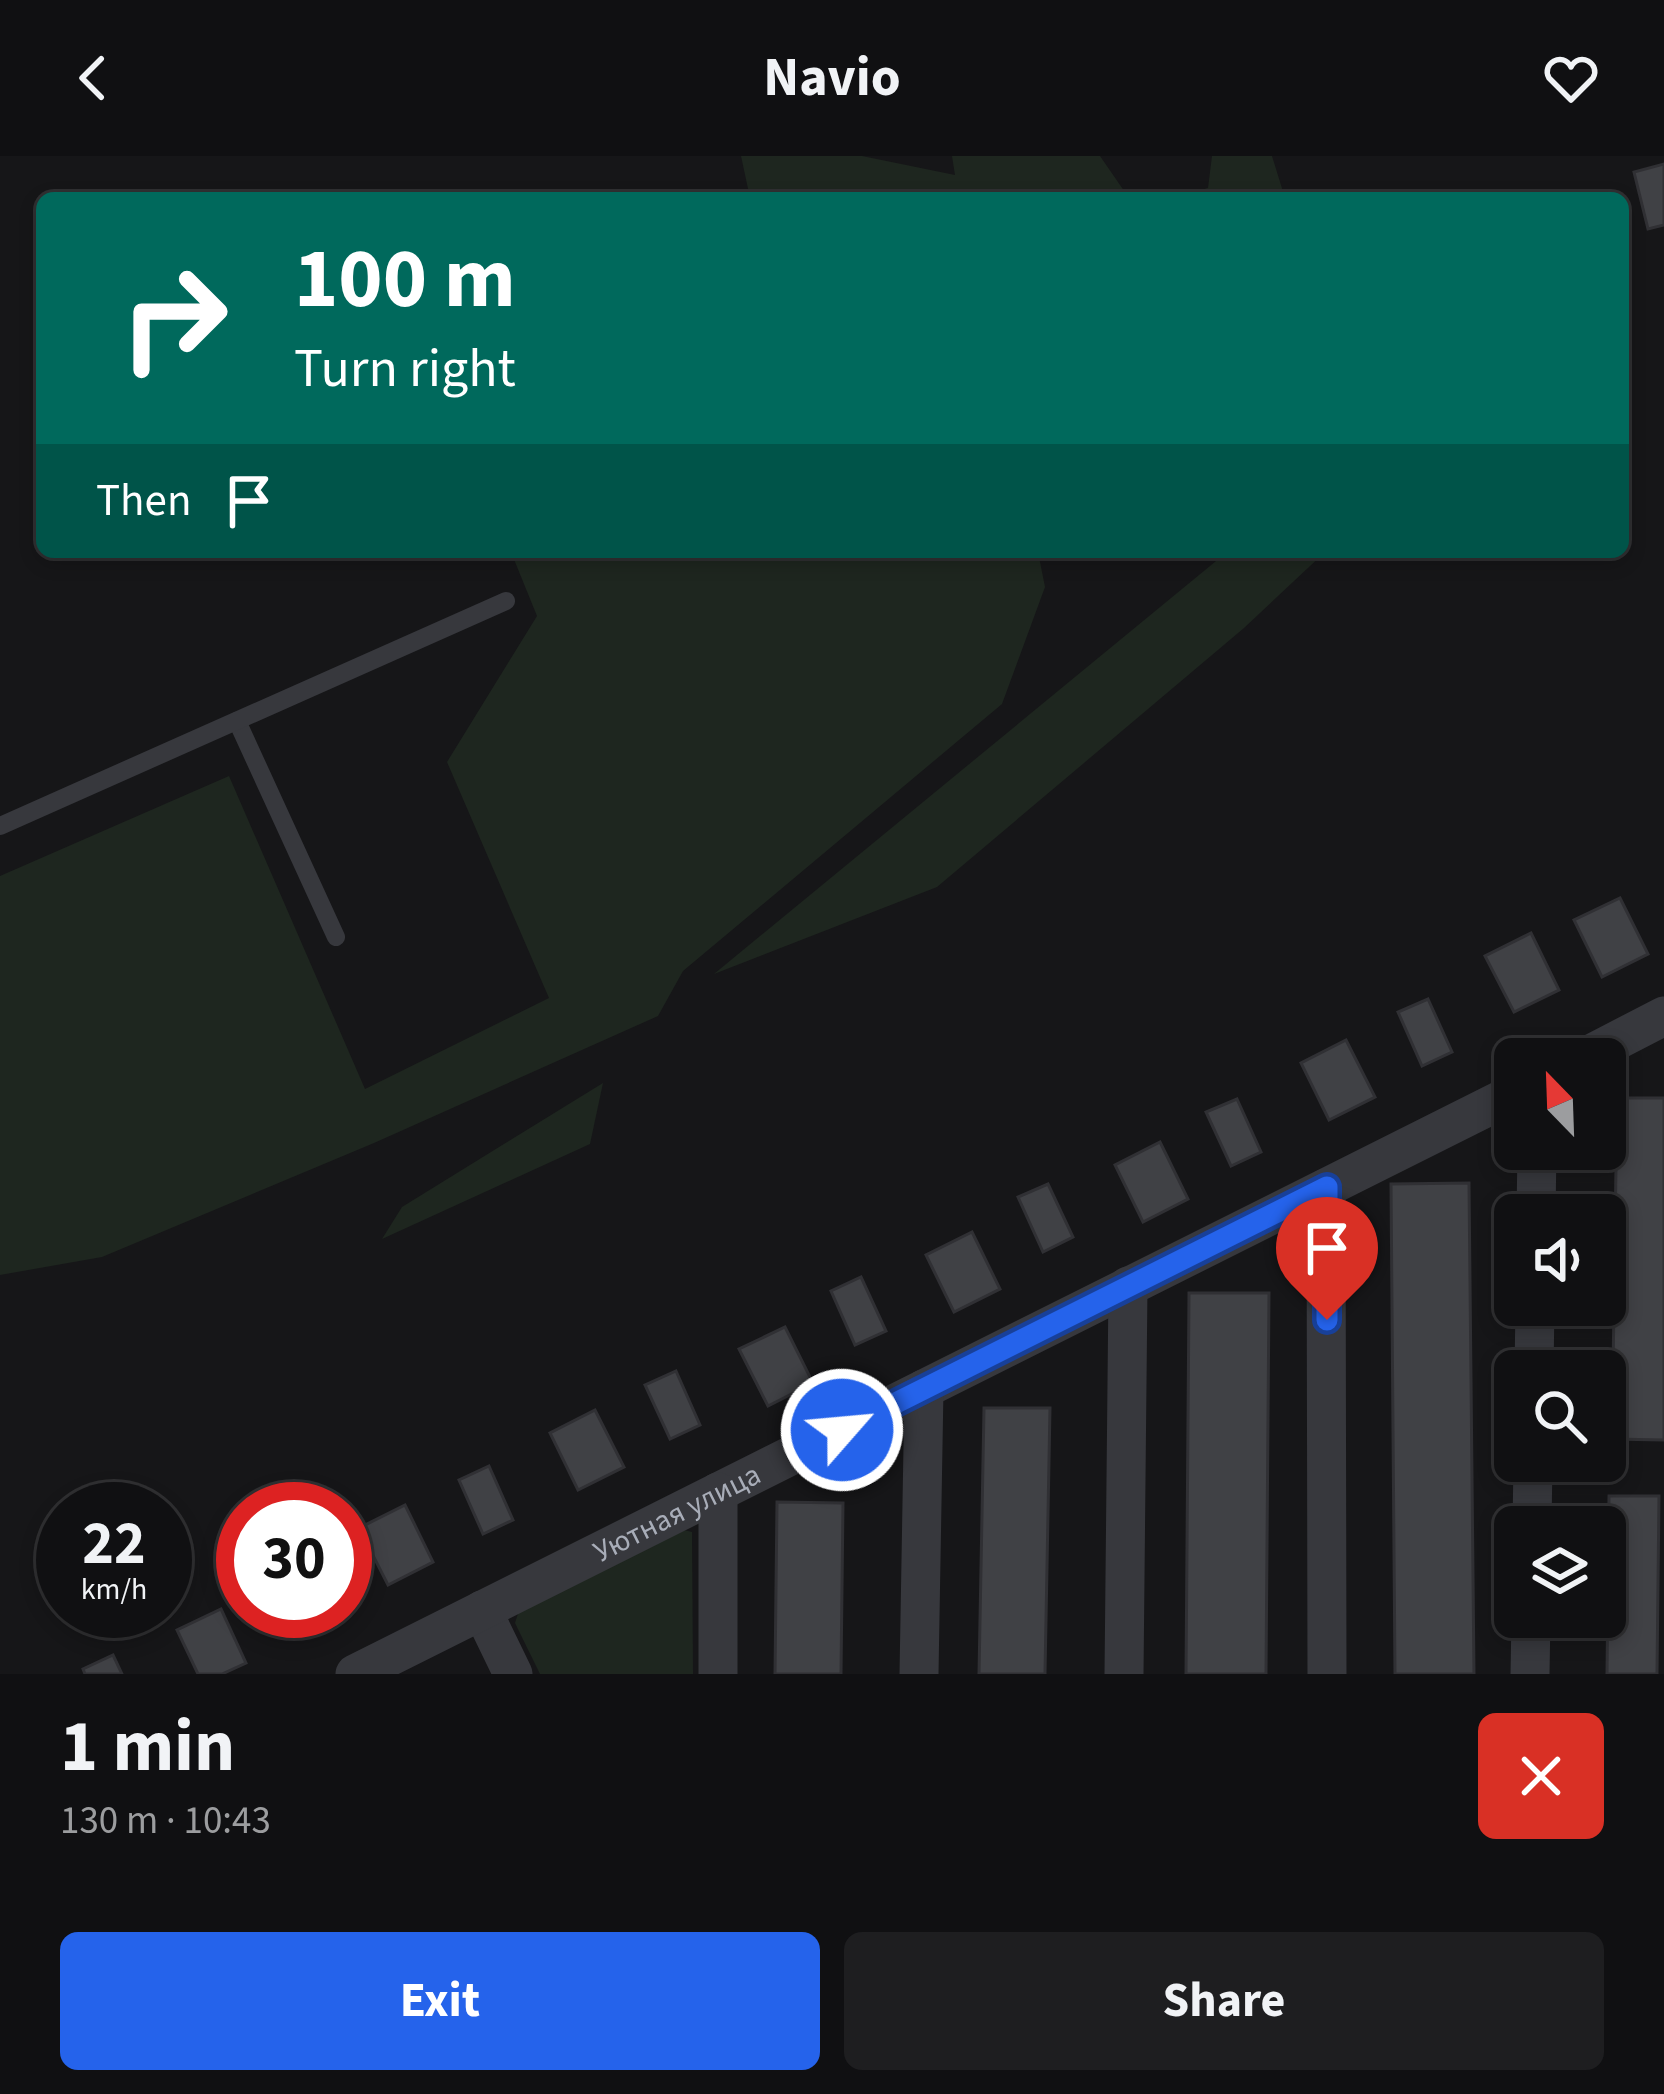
<!DOCTYPE html>
<meta charset="utf-8">
<style>
body{margin:0;font-family:"Source Sans 3",sans-serif;background:#1e1e20;color:#f1f3f6;height:100vh;display:flex;flex-direction:column;font-size:45px;white-space:nowrap}
*{box-sizing:border-box;margin:0}
p{font-size:39px;color:#9c9d9f}
.icon{flex:none;width:66px;height:66px;fill:none;stroke:currentColor;stroke-width:2;stroke-linecap:round;stroke-linejoin:round}
.map{position:relative;height:1518px;overflow:hidden}
.details{display:flex;flex-direction:column;background:#101012;flex:1}
.details>*{flex:none}
.guide{position:absolute;left:36px;top:36px;width:1593px;height:366px;border-radius:18px;box-shadow:0 6px 18px #0003,0 0 0 3px #303032;background:#00695c;color:#fff;overflow:hidden}
.needle{width:78px;rotate:337deg}
.buttons{position:absolute;left:1494px;top:882px;display:grid;gap:24px}
.buttons a{display:grid;place-items:center;width:132px;height:132px;border-radius:18px;background:#101012;box-shadow:0 6px 18px #0003,0 0 0 3px #303032;font-size:60px}
.speed{position:absolute;left:36px;top:1326px;display:flex;gap:24px;font-size:60px;font-weight:700;text-align:center}
.speed>*{display:grid;place-content:center;width:156px;height:156px;border-radius:50%;background:#101012;box-shadow:0 6px 18px #0003,0 0 0 3px #303032;line-height:1}
.speed small{font-size:30px;font-weight:400}
.speed .limit{border:18px solid #d22;background:#fff;color:#111}
.pin{position:absolute;display:grid;place-items:center;width:102px;height:102px;color:#fff;margin:-123px -51px;border-radius:50% 50% 50% 0;rotate:-45deg;box-shadow:0 0 12px #0007}
.pin .icon{rotate:45deg}
.me{position:absolute;width:132px;margin:-66px;rotate:63deg;stroke-linejoin:round;filter:drop-shadow(0 0 9px #0008)}
.turn{display:flex;align-items:center;gap:42px;height:252px;padding:0 60px;font-size:54px}
.turn .icon{width:156px;height:156px;stroke-width:2.5}
.turn b{display:block;font-size:84px;line-height:102px}
.then{display:flex;align-items:center;height:114px;padding:0 60px;background:#0003;gap:24px;font-size:45px}
.round{display:grid;place-items:center;flex:none;width:126px;height:126px;border-radius:18px;background:#1e1e20}
.head{display:flex;align-items:center;justify-content:space-between;height:204px;padding:0 60px}
h1{font-size:72px;font-weight:700;line-height:90px}
.cta{display:flex;gap:24px;margin-top:auto;padding:24px 60px}
.cta a{flex:1;height:138px;border-radius:18px;background:#2563eb;color:#fff;font-size:48px;font-weight:700;line-height:138px;text-align:center}
.cta a+a{background:#1e1e20;color:#f1f3f6}
header{display:flex;justify-content:space-between;align-items:center;height:156px;padding:0 60px;background:#101012;font-size:54px;font-weight:700}
.map>svg:first-child{display:block}
.green{fill:#1e261f}
.building{fill:#404145;stroke:#303034;stroke-width:3}
.lines{fill:none;stroke-linecap:round;stroke-linejoin:round}
.service{stroke:#37383d;stroke-width:18}
.minor{stroke:#37383d;stroke-width:39}
.route-casing{stroke:#184099;stroke-width:30}
.route{stroke:#2563eb;stroke-width:21}
.labels{text-anchor:middle;stroke-width:12;stroke-linejoin:round;paint-order:stroke}
.street-label{font-size:30px;fill:#a8adb8;stroke:#111113}
</style>
<header><svg class="icon" aria-label="back" viewBox="0 0 24 24"><path d="M15 5l-7 7 7 7"/></svg>Navio<svg class="icon" aria-label="heart" viewBox="0 0 24 24"><path d="M12 20l-8-8c-3-5 5-10 8-4 3-6 11-1 8 4z"/></svg></header>
<div class="map">
<svg width="1664" height="1518" viewBox="0 0 1664 1518">
<rect width="100%" height="100%" fill="#161618"/>
<g class="green">
<path d="M741 0H862L955 19 952 0H1100L1129 42H750Z"/>
<path d="M1212 0H1272L1285 42H1172L1208 32Z"/>
<path d="M511 396H1038L1045 431 1002 548 683 815 658 860 374 987 102 1101 0 1119V720L229 620 365 933 549 842 447 606 537 460Z"/>
<path d="M1227 396H1325L1244 472 937 731 714 818Z"/>
<path d="M603 927 590 988 382 1083 402 1051Z"/>
<path d="M676 1372 692 1376 693 1518H540L515 1467 523 1442Z"/>
</g>
<g class="building">
<path d="M1664 8V69L1648 73 1634 16Z"/>
<path d="M1620 742 1648 798 1602 821 1574 764Z"/>
<path d="M1531 777 1559 834 1514 856 1485 800Z"/>
<path d="M1428 843 1452 896 1422 910 1398 856Z"/>
<path d="M1346 884 1375 941 1329 964 1301 907Z"/>
<path d="M1617 942H1664V1284L1612 1283Z"/>
<path d="M1237 943 1261 996 1231 1010 1206 956Z"/>
<path d="M1160 986 1188 1043 1143 1066 1115 1009Z"/>
<path d="M1469 1027 1474 1518H1395L1391 1028Z"/>
<path d="M1048 1028 1073 1081 1043 1096 1018 1041Z"/>
<path d="M972 1076 1000 1133 954 1156 926 1099Z"/>
<path d="M861 1121 886 1175 855 1189 831 1135Z"/>
<path d="M1189 1137H1269L1266 1518H1186Z"/>
<path d="M785 1171 813 1227 768 1250 739 1193Z"/>
<path d="M676 1215 700 1269 670 1283 645 1229Z"/>
<path d="M984 1252H1050L1045 1518H979Z"/>
<path d="M595 1254 624 1311 578 1334 550 1277Z"/>
<path d="M489 1310 513 1364 483 1378 459 1324Z"/>
<path d="M1609 1340H1659L1657 1518H1607Z"/>
<path d="M777 1346 843 1347 841 1518H775Z"/>
<path d="M405 1349 433 1406 388 1429 359 1372Z"/>
<path d="M221 1453 246 1507 222 1518H198L177 1474Z"/>
<path d="M113 1499 122 1518H85L83 1513Z"/>
</g>
<g class="lines">
<g class="service">
<path d="M237 565 336 781"/>
<path d="M0 670 506 445"/>
</g>
<g class="minor">
<path d="M1581 903 1664 860"/>
<path d="M1326 1032 1327 1518"/>
<path d="M1536 1059 1537 993"/>
<path d="M1534 1215 1535 1149"/>
<path d="M1532 1371 1533 1305"/>
<path d="M482 1454 513 1518"/>
<path id="s1" d="M355 1518 1515 937"/>
<path d="M718 1518V1336"/>
<path d="M919 1518 924 1233"/>
<path d="M1124 1518 1128 1130"/>
<path d="M1530 1518 1531 1461"/>
</g>
</g>
<g class="lines">
<g class="route-casing">
<path id="route" d="M842 1274 1327 1031V1164"/>
</g>
<use href="#route" class="route"/>
</g>
<g class="labels">
<g class="street-label">
<text dy="10" stroke="none"><textPath href="#s1" startOffset="360">Уютная улица</textPath></text>
</g>
</g>
</svg>
<div class="buttons">
<a><svg class="needle" viewBox="-14 -14 28 28"><path d="M0-13l5 13h-10z" fill="#e53935"/><path d="M0 13l5-13h-10z" fill="#9c9d9f"/></svg></a>
<a><svg class="icon" aria-label="sound" viewBox="0 0 24 24"><path d="M4 9h4l5-4v14l-5-4H4zM17 9q2 3 0 6"/></svg></a>
<a><svg class="icon" aria-label="search" viewBox="0 0 24 24"><circle cx="10" cy="10" r="6"/><path d="M15 15l6 6"/></svg></a>
<a><svg class="icon" aria-label="layers" viewBox="0 0 24 24"><path d="M12 4l9 5-9 5-9-5zM3 14l9 5 9-5"/></svg></a>
</div>
<div class="speed"><div>22<small>km/h</small></div><div class="limit">30</div></div>
<div class="pin" style="left:1327px;top:1164px;background:#d93025"><svg class="icon" aria-label="arrive" viewBox="0 0 24 24"><path d="M6 21V4h12l-3 4 3 4H6"/></svg></div>
<svg class="me" style="left:842px;top:1274px" viewBox="-20 -20 40 40"><circle r="17" fill="#2563eb" stroke="#fff" stroke-width="3"/><path d="M0-11L8 9 0 5-8 9z" fill="#fff"/></svg>
<div class="guide">
<div class="turn"><svg class="icon" aria-label="right" viewBox="0 0 24 24"><path d="M7 20v-9h11M14 6l5 5-5 5"/></svg><div><b>100 m</b>Turn right</div></div>
<div class="then">Then<svg class="icon" aria-label="arrive" viewBox="0 0 24 24"><path d="M6 21V4h12l-3 4 3 4H6"/></svg></div>
</div>
</div>
<section class="details">
<div class="head"><div><h1>1 min</h1><p>130 m · 10:43</p></div><a class="round" style="background:#d93025;color:#fff"><svg class="icon" aria-label="close" viewBox="0 0 24 24"><path d="M6 6l12 12M18 6L6 18"/></svg></a></div>
<div class="cta"><a>Exit</a><a>Share</a></div>
</section>
